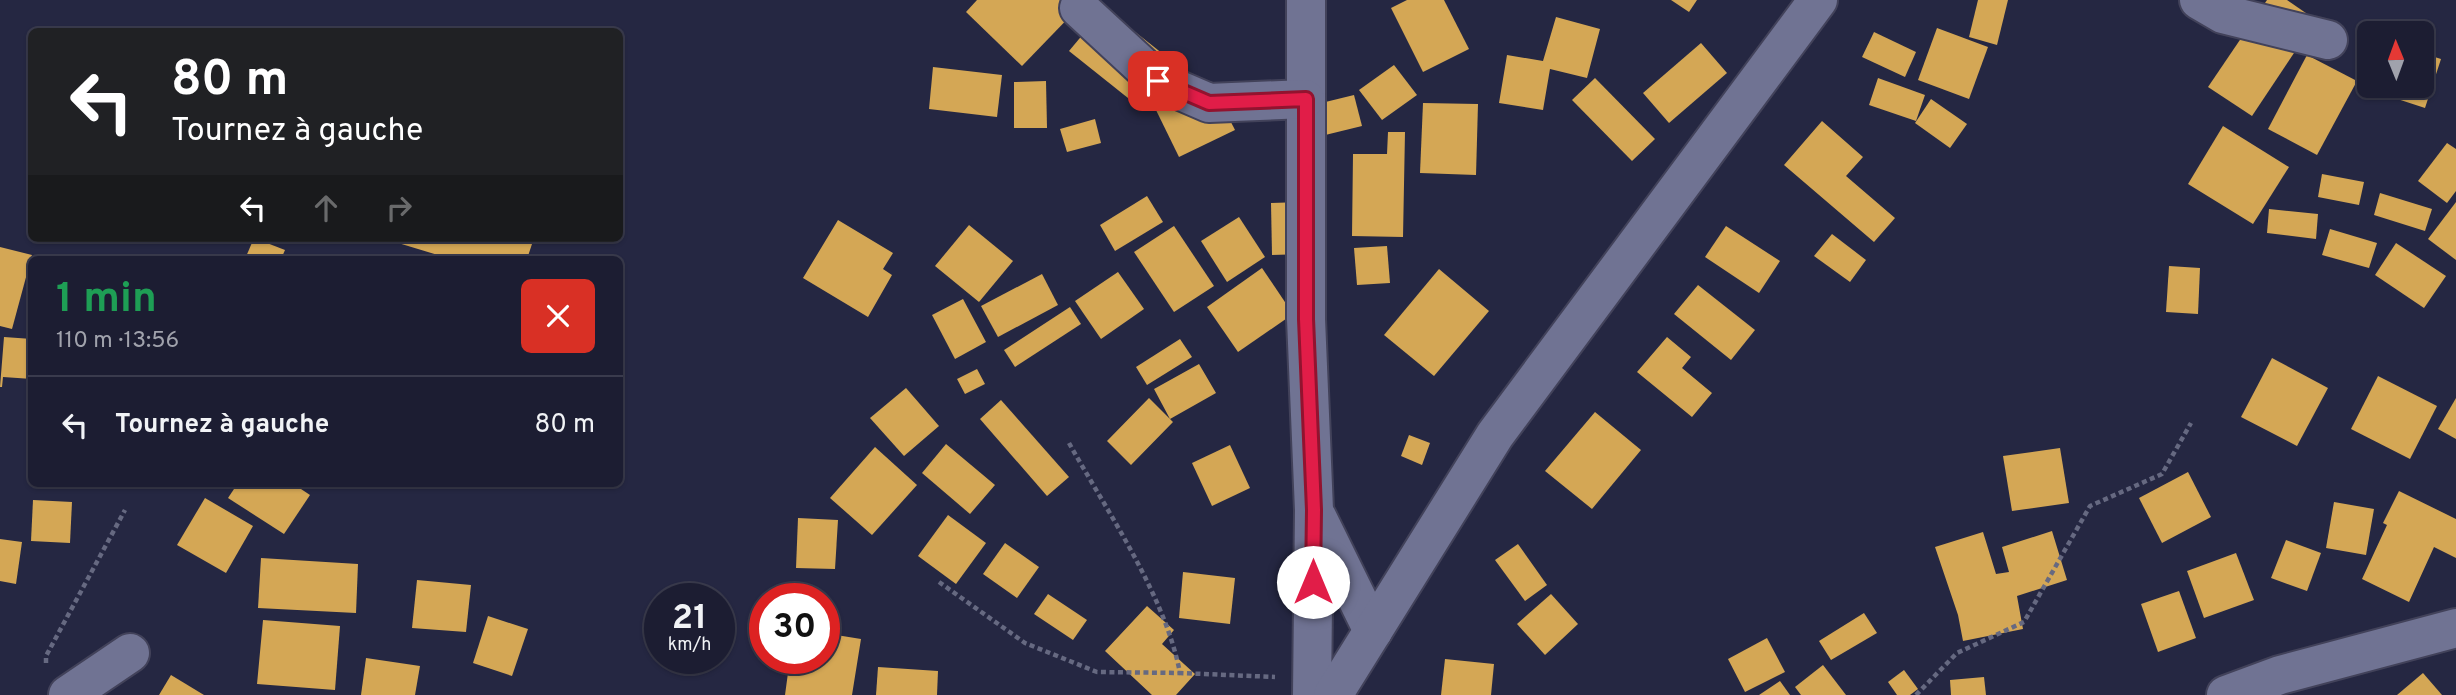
<!DOCTYPE html>
<html lang="fr">
<meta charset="utf-8">
<style>
body{margin:0;font-family:Overpass,sans-serif;background:#292a3e;color:#f1f3f6;height:100vh;display:flex;flex-direction:column;font-size:26px;white-space:nowrap}
*{box-sizing:border-box;margin:0}
p{font-size:23px;color:#a0a2ac}
.icon{flex:none;width:38px;height:38px;fill:none;stroke:currentColor;stroke-width:2;stroke-linecap:round;stroke-linejoin:round}
.map{position:relative;flex:1;overflow:hidden}
.side{position:absolute;left:28px;top:256px;width:595px;height:231px;display:flex;flex-direction:column;background:#1c1d32;border-radius:10px;box-shadow:0 2px 5px #0004,0 0 0 2px #3a3b4d}
.side>*{flex:none}
.guide{position:absolute;left:28px;top:28px;width:595px;height:214px;border-radius:10px;box-shadow:0 2px 5px #0004,0 0 0 2px #3a3b4d;background:#202124;color:#fff;overflow:hidden}
.needle{width:46px;rotate:359deg}
.tools{position:absolute;left:2357px;top:21px;display:grid;gap:14px}
.tools a{display:grid;place-items:center;width:77px;height:77px;border-radius:10px;background:#1c1d32;box-shadow:0 2px 5px #0004,0 0 0 2px #3a3b4d;font-size:35px}
.speed{position:absolute;left:644px;top:583px;display:flex;gap:14px;font-size:35px;font-weight:700;text-align:center}
.speed>*{display:grid;place-content:center;width:91px;height:91px;border-radius:50%;background:#1c1d32;box-shadow:0 2px 5px #0004,0 0 0 2px #3a3b4d;line-height:1}
.speed small{font-size:18px;font-weight:400}
.speed .limit{border:10px solid #d22;background:#fff;color:#111}
.pin{position:absolute;display:grid;place-items:center;width:60px;height:60px;color:#fff;margin:-30px;border-radius:14px;box-shadow:0 4px 10px #0006}
.me{position:absolute;width:77px;margin:-38px;rotate:0deg;stroke-linejoin:round;filter:drop-shadow(0 0 5px #0008)}
.turn{display:flex;align-items:center;gap:24px;height:147px;padding:0 28px;font-size:32px}
.turn .icon{width:91px;height:91px;stroke-width:2.5}
.turn b{display:block;font-size:49px;line-height:60px}
.lanes{display:flex;align-items:center;height:66px;padding:0 28px;background:#0003;justify-content:center;gap:35px;direction:ltr}
.lanes .off{opacity:.35}
.round{display:grid;place-items:center;flex:none;width:74px;height:74px;border-radius:10px;background:#292a3e}
.headline{display:flex;align-items:center;justify-content:space-between;height:119px;padding:0 28px}
h1{font-size:42px;font-weight:700;line-height:52px;color:#1e9e55}
ul{padding:0;list-style:none}
li{display:flex;align-items:center;gap:21px;height:98px;padding:0 28px;border-top:2px solid #3a3b4d}
li div{flex:1}
li b{display:block;font-size:26px}
li em{font-style:normal}
.map>svg:first-child{display:block}
.building{fill:#d4a755}
.lines{fill:none;stroke-linecap:round;stroke-linejoin:round}
.street-casing{stroke:#42425a;stroke-width:42}
.path{stroke:#666981;stroke-width:4.5;stroke-dasharray:5 3.5;stroke-linecap:butt}
.street{stroke:#707393;stroke-width:38}
.route-casing{stroke:#92132f;stroke-width:18}
.route{stroke:#e11d48;stroke-width:12}
</style>
<div class="map">
<svg width="2456" height="695" viewBox="0 0 2456 695">
<rect width="100%" height="100%" fill="#252742"/>
<g class="building">
<path d="M977 0H1071L1079 7 1022 66 966 12Z"/>
<path d="M1407 0H1444L1469 49 1423 72 1391 8Z"/>
<path d="M1671 0H1697L1689 12Z"/>
<path d="M1978 0H2008L1997 45 1969 37Z"/>
<path d="M2267 0H2287L2316 20 2252 116 2208 87Z"/>
<path d="M1105 8 1168 58 1133 102 1069 51Z"/>
<path d="M1556 17 1600 29 1587 78 1550 69 1543 110 1499 103 1507 55 1543 61Z"/>
<path d="M1937 28 1988 47 1969 99 1918 80Z"/>
<path d="M1874 32 1916 52 1905 77 1862 57Z"/>
<path d="M1701 43 1727 73 1669 123 1643 93Z"/>
<path d="M2422 53 2441 59 2425 108 2376 92 2378 86H2422Z"/>
<path d="M2307 55 2357 81 2317 155 2268 129Z"/>
<path d="M1394 65 1417 95 1382 120 1359 90Z"/>
<path d="M933 67 1002 75 997 117 929 109Z"/>
<path d="M1595 78 1655 139 1632 161 1572 100Z"/>
<path d="M1878 78 1925 95 1916 121 1869 105Z"/>
<path d="M1046 81 1047 128H1014V82Z"/>
<path d="M1210 81 1235 130 1179 157 1155 108Z"/>
<path d="M1354 95 1362 126 1313 138 1305 107Z"/>
<path d="M1931 99 1967 124 1950 148 1915 123Z"/>
<path d="M1423 103 1478 104 1476 175 1420 173Z"/>
<path d="M1095 119 1101 143 1067 152 1060 129Z"/>
<path d="M1822 121 1863 157 1846 176 1895 218 1874 242 1784 165Z"/>
<path d="M2223 126 2289 167 2253 224 2188 184Z"/>
<path d="M1388 132H1405L1403 237 1352 236 1353 154H1387Z"/>
<path d="M2447 143 2456 149V191L2447 203 2418 181Z"/>
<path d="M2322 174 2364 182 2359 205 2318 197Z"/>
<path d="M2380 193 2432 209 2425 231 2374 215Z"/>
<path d="M1147 196 1163 222 1115 251 1100 225Z"/>
<path d="M1302 202 1304 254 1272 255 1271 203Z"/>
<path d="M2456 202V260L2428 239Z"/>
<path d="M2269 209 2318 214 2316 239 2267 233Z"/>
<path d="M1239 217 1265 257 1227 282 1201 241Z"/>
<path d="M838 220 893 253 883 269 892 275 868 317 803 278Z"/>
<path d="M969 225 1013 261 979 302 935 266Z"/>
<path d="M1174 226 1214 286 1174 312 1134 252Z"/>
<path d="M1726 226 1780 261 1759 293 1705 257Z"/>
<path d="M2330 229 2377 243 2369 268 2322 255Z"/>
<path d="M1832 234 1866 260 1850 282 1814 256Z"/>
<path d="M254 238 285 250 281 259H245Z"/>
<path d="M534 238 527 259H451L385 239Z"/>
<path d="M2396 243 2446 276 2424 308 2375 275Z"/>
<path d="M1387 246 1390 283 1357 285 1354 248Z"/>
<path d="M0 247 32 255 12 329 0 326Z"/>
<path d="M2169 266 2200 268 2198 314 2166 312Z"/>
<path d="M1262 268 1293 314 1238 352 1207 307Z"/>
<path d="M1439 269 1489 311 1434 376 1384 335Z"/>
<path d="M1118 272 1144 309 1101 339 1075 301Z"/>
<path d="M1042 274 1058 305 998 337 981 306Z"/>
<path d="M1698 285 1755 330 1731 360 1674 314Z"/>
<path d="M963 299 986 342 955 359 932 315Z"/>
<path d="M1070 307 1081 324 1015 367 1004 350Z"/>
<path d="M4 337 32 339V379L3 377 2 387H0Z"/>
<path d="M1667 337 1691 357 1682 368 1712 393 1692 417 1637 372Z"/>
<path d="M1180 339 1192 357 1147 385 1136 367Z"/>
<path d="M2272 358 2328 388 2297 446 2241 417Z"/>
<path d="M1199 364 1216 393 1170 419 1173 422 1131 465 1107 441 1149 398 1170 419 1154 389Z"/>
<path d="M977 369 985 384 965 394 957 379Z"/>
<path d="M2378 376 2437 406 2410 459 2351 429Z"/>
<path d="M906 388 939 426 904 456 870 418Z"/>
<path d="M2456 398V439L2438 429Z"/>
<path d="M1001 400 1069 477 1047 496 980 419Z"/>
<path d="M1595 412 1641 450 1592 509 1545 471Z"/>
<path d="M1409 435 1430 443 1422 465 1401 456Z"/>
<path d="M946 444 995 485 970 514 922 473Z"/>
<path d="M1230 445 1250 488 1212 506 1192 463Z"/>
<path d="M875 447 917 485 872 535 830 498Z"/>
<path d="M2060 448 2069 503 2012 511 2003 456Z"/>
<path d="M2188 472 2211 517 2162 543 2139 498Z"/>
<path d="M238 483H292L310 495 284 534 228 498Z"/>
<path d="M2399 491 2456 519V558L2434 547 2409 602 2362 579 2387 525 2383 523Z"/>
<path d="M205 498 253 526 226 573 177 545Z"/>
<path d="M33 500 72 502 70 543 31 541Z"/>
<path d="M2334 502 2374 509 2366 555 2326 548Z"/>
<path d="M948 515 986 543 956 584 918 556Z"/>
<path d="M798 518 838 520 835 569 796 568Z"/>
<path d="M2052 531 2067 580 2017 596 2023 629 1963 641 1958 615 1935 547 1983 532 1996 574 2009 572 2002 547Z"/>
<path d="M0 539 22 542 16 584 0 581Z"/>
<path d="M2286 540 2321 553 2307 591 2271 578Z"/>
<path d="M1005 543 1039 567 1017 598 983 574Z"/>
<path d="M1518 544 1547 585 1525 601 1495 560Z"/>
<path d="M2236 553 2254 600 2204 618 2187 571Z"/>
<path d="M261 558 358 564 356 613 258 608Z"/>
<path d="M1183 572 1235 578 1230 624 1179 618Z"/>
<path d="M417 580 471 585 466 632 412 628Z"/>
<path d="M2179 591 2196 638 2158 652 2141 604Z"/>
<path d="M1048 594 1087 620 1073 640 1034 614Z"/>
<path d="M1551 594 1578 624 1545 655 1517 624Z"/>
<path d="M1147 606 1174 630 1162 644 1195 674 1176 695H1152L1105 651Z"/>
<path d="M1864 613 1877 633 1831 660 1819 641Z"/>
<path d="M488 616 528 629 512 676 473 663Z"/>
<path d="M263 620 340 626 335 690 257 684Z"/>
<path d="M824 633 861 639 852 695H785L790 658H824Z"/>
<path d="M1767 638 1785 672 1745 692 1728 659Z"/>
<path d="M366 658 420 666 415 695H361Z"/>
<path d="M1445 659 1494 664 1491 695H1441Z"/>
<path d="M1823 665 1846 695H1801L1795 687Z"/>
<path d="M878 667 938 671 937 695H876Z"/>
<path d="M1904 670 1918 689 1910 695H1897L1888 682Z"/>
<path d="M2423 673 2442 695H2397Z"/>
<path d="M171 675 204 695H159Z"/>
<path d="M1984 677 1986 695H1951L1950 680Z"/>
<path d="M1780 681 1790 695H1759Z"/>
</g>
<g class="lines">
<g class="street-casing">
<g id="street">
<path d="M1306 0V319L1314 510 1312 695"/>
<path d="M2199 0 2223 14 2328 40"/>
<path d="M1079 8 1158 81 1209 103 1305 99"/>
<path d="M1317 517 1373 631"/>
<path d="M68 695 130 653"/>
<path d="M1333 695 1495 435 1818 0"/>
<path d="M2226 695 2280 675 2456 628"/>
</g>
</g>
<g class="path">
<path d="M1069 443C1108 513 1165 595 1180 673L1275 677"/>
<path d="M939 582 1025 643 1097 672 1180 673"/>
<path d="M46 663V656L125 510"/>
<path d="M1916 695 1957 653 2024 622 2090 506 2162 474 2191 423"/>
</g>
<use href="#street" class="street"/>
</g>
<g class="lines">
<g class="route-casing">
<path id="route" d="M1158 81 1209 103 1306 99V319L1314 510 1313 582"/>
</g>
<use href="#route" class="route"/>
</g>
</svg>
<div class="tools">
<a><svg class="needle" viewBox="-14 -14 28 28"><path d="M0-13l5 13h-10z" fill="#e53935"/><path d="M0 13l5-13h-10z" fill="#a0a2ac"/></svg></a>
</div>
<div class="speed"><div>21<small>km/h</small></div><div class="limit">30</div></div>
<div class="pin" style="left:1158px;top:81px;background:#d93025"><svg class="icon" aria-label="arrive" viewBox="0 0 24 24"><path d="M6 21V4h12l-3 4 3 4H6"/></svg></div>
<svg class="me" style="left:1313px;top:582px" viewBox="-20 -20 40 40"><circle r="19" fill="#fff"/><path d="M0-13L10 11 0 6-10 11z" fill="#e11d48"/></svg>
<div class="guide">
<div class="turn"><svg class="icon" aria-label="left" viewBox="0 0 24 24"><path d="M17 20v-9H6M10 6l-5 5 5 5"/></svg><div><b>80 m</b>Tournez à gauche</div></div>
<div class="lanes"><svg class="icon" aria-label="left" viewBox="0 0 24 24"><path d="M17 20v-9H6M10 6l-5 5 5 5"/></svg><svg class="icon off" aria-label="ahead" viewBox="0 0 24 24"><path d="M12 20V5M6 11l6-6 6 6"/></svg><svg class="icon off" aria-label="right" viewBox="0 0 24 24"><path d="M7 20v-9h11M14 6l5 5-5 5"/></svg></div>
</div>
<section class="side">
<div class="headline"><div><h1>1 min</h1><p>110 m · 13:56</p></div><a class="round" style="background:#d93025;color:#fff"><svg class="icon" aria-label="close" viewBox="0 0 24 24"><path d="M6 6l12 12M18 6L6 18"/></svg></a></div>
<ul>
<li><svg class="icon" aria-label="left" viewBox="0 0 24 24"><path d="M17 20v-9H6M10 6l-5 5 5 5"/></svg><div><b>Tournez à gauche</b></div><em>80 m</em></li>
</ul>
</section>
</div>
